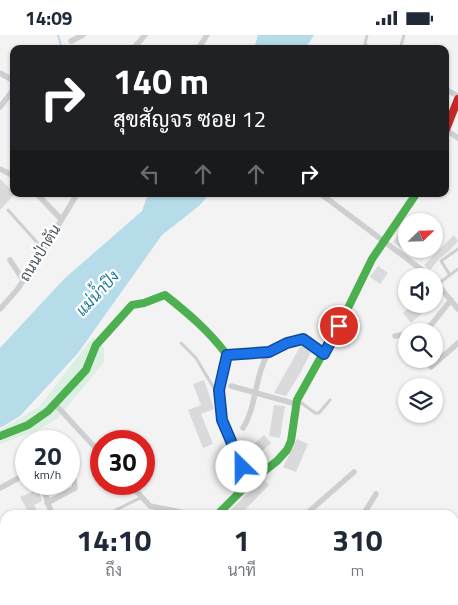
<!DOCTYPE html>
<html lang="th">
<meta charset="utf-8">
<style>
body{margin:0;font-family:"Titillium Web",Sarabun,sans-serif;background:#f6f6f7;color:#1f2937;height:100vh;display:flex;flex-direction:column;font-size:19px;white-space:nowrap}
*{box-sizing:border-box;margin:0}
p{font-size:16px;color:#747a83}
.icon{flex:none;width:28px;height:28px;fill:none;stroke:currentColor;stroke-width:2;stroke-linecap:round;stroke-linejoin:round}
.map{position:relative;flex:1;overflow:hidden}
.details{position:absolute;left:0px;top:475px;width:459px;height:95px;display:flex;flex-direction:column;background:#fff;border-radius:15px 15px 0 0;box-shadow:0 1px 4px #0004}
.details>*{flex:none}
.top-card{position:absolute;left:10px;top:10px;width:439px;height:152px;border-radius:10px;box-shadow:0 1px 4px #0004;background:#202124;color:#fff;overflow:hidden}
.needle{width:32px;rotate:67deg}
.tools{position:absolute;left:398px;top:178px;display:grid;gap:10px}
.tools a{display:grid;place-items:center;width:45px;height:45px;border-radius:50%;background:#fff;box-shadow:0 1px 4px #0004;font-size:25px}
.speed{position:absolute;left:15px;top:395px;display:flex;gap:10px;font-size:25px;font-weight:700;text-align:center}
.speed>*{display:grid;place-content:center;width:65px;height:65px;border-radius:50%;background:#fff;box-shadow:0 1px 4px #0004;line-height:1}
.speed small{font-size:12px;font-weight:400}
.speed .limit{border:8px solid #d22;background:#fff;color:#111}
.pin{position:absolute;display:grid;place-items:center;width:42px;height:42px;color:#fff;margin:-21px;border:2px solid #fff;border-radius:50%;box-shadow:0 1px 5px #0007}
.me{position:absolute;width:55px;margin:-28px;rotate:337deg;stroke-linejoin:round;filter:drop-shadow(0 0 4px #0008)}
.turn{display:flex;align-items:center;gap:18px;height:105px;padding:0 20px;font-size:22px}
.turn .icon{width:65px;height:65px;stroke-width:2.5}
.turn b{display:block;font-size:35px;line-height:42px}
.lanes{display:flex;align-items:center;height:48px;padding:0 20px;background:#0003;justify-content:center;gap:25px;direction:ltr}
.lanes .off{opacity:.35}
.eta{display:flex;justify-content:space-evenly;align-items:center;height:85px;text-align:center}
.eta b{font-size:30px;font-weight:700;line-height:35px}
.status{display:flex;justify-content:space-between;align-items:center;height:35px;padding:0 25px;background:#fff;direction:ltr}
.status svg{height:14px;fill:currentColor}
.map>svg:first-child{display:block}
.green{fill:#dcefe3}
.water{fill:#b5dce8}
.lines{fill:none;stroke-linecap:round;stroke-linejoin:round}
.stream{stroke:#b5dce8;stroke-width:2}
.building{fill:#dadadc}
.lane{stroke:#cdcfd1;stroke-width:3}
.street{stroke:#cdcfd1;stroke-width:5.5}
.fast{stroke:#4caf50;stroke-width:8}
.slow{stroke:#ffc107;stroke-width:8}
.jam{stroke:#c62828;stroke-width:8}
.route-casing{stroke:#114b97;stroke-width:12}
.route{stroke:#1a73e8;stroke-width:9}
.labels{text-anchor:middle;stroke-width:4.5;stroke-linejoin:round;paint-order:stroke}
.street-label{font-size:15px;fill:#4c555e;stroke:#fff}
.water-label{font-size:16px;font-style:italic;fill:#1d7c98;stroke:#fff}
</style>
<div class="status"><b>14:09</b><svg viewBox="0 0 49 12"><path d="M0 12V9h3v3zM5 12V6h3v6zM10 12V3h3v9zM15 12V0h3v12zM26 1h20v11H26zM47 4h2v5h-2z"/></svg></div>
<div class="map">
<svg width="458" height="570" viewBox="0 0 458 570">
<rect width="100%" height="100%" fill="#f4f3f3"/>
<g class="green">
<path d="M93 302 104 313V327L57 384 36 396 0 409V395L39 372Z"/>
<path d="M27 565H107V567L105 570H28Z"/>
</g>
<g class="water">
<path d="M258 0H314L305 14H254Z"/>
<path d="M148 159H209L200 170 162 200 78 318 20 381 0 393V313L64 244 142 176Z"/>
</g>
<g class="lines">
<path class="stream" d="M58 0 62 14"/>
</g>
<g class="building">
<path d="M0 144 15 159 0 175Z"/>
<path d="M402 194 406 197V212L404 215 393 207Z"/>
<path d="M454 200 458 206 448 217 439 224 430 235 424 230Z"/>
<path d="M378 231 388 238 380 249 370 242Z"/>
<path d="M413 269H424L428 273 411 288 403 278Z"/>
<path d="M301 310 311 317 298 342 286 361 274 358Z"/>
<path d="M204 345 214 374 201 379 213 409 203 413 188 375 201 370 193 349Z"/>
<path d="M274 370 285 371 280 403 269 401Z"/>
<path d="M264 400 271 408 248 428 242 420Z"/>
<path d="M297 404 308 409 296 437 283 432Z"/>
<path d="M263 444 269 450 240 480H225Z"/>
<path d="M28 449H37L42 466 34 470 39 480H30L20 462 32 457Z"/>
</g>
<g class="lines">
<g class="lane">
<path d="M367 0 365 9 370 14"/>
<path d="M400 14 404 0"/>
<path d="M8 175 43 214"/>
<path d="M450 240 441 226 458 214"/>
<path d="M438 249 458 234"/>
<path d="M181 308 196 323 218 360"/>
<path d="M299 366 315 378H319L330 365"/>
<path d="M112 477 142 462"/>
<path d="M419 478 420 480"/>
<path d="M410 479V480"/>
<path d="M454 504 458 499"/>
<path d="M0 562 5 560"/>
<path d="M144 565 150 570"/>
<path d="M408 565V570"/>
<path d="M174 570 180 565"/>
</g>
<g class="street">
<path d="M71 6 83 0"/>
<path d="M133 14 145 0"/>
<path d="M198 14 207 0"/>
<path d="M0 38 14 46"/>
<path d="M445 54 458 61"/>
<path d="M0 72 14 54"/>
<path d="M446 95 458 103"/>
<path d="M0 134 14 141"/>
<path d="M37 159 61 184"/>
<path d="M321 159 430 241"/>
<path d="M10 225 23 245"/>
<path d="M434 245 458 274"/>
<path d="M0 274 17 255 44 214 77 159"/>
<path d="M420 296 431 290 451 265"/>
<path d="M395 301 406 299"/>
<path d="M227 320 219 355 222 385 249 448"/>
<path d="M431 332 458 308"/>
<path d="M231 351 296 369"/>
<path d="M55 369 101 419"/>
<path d="M243 393C257 371 254 341 269 317"/>
<path d="M42 449 52 480"/>
<path d="M130 449 150 471 180 477 183 480"/>
<path d="M0 453 26 439"/>
<path d="M47 468 75 453 74 445"/>
<path d="M305 480 354 437"/>
<path d="M363 480 376 459"/>
<path d="M0 533 5 539"/>
<path d="M454 547 458 546"/>
<path d="M24 565 26 570"/>
<path d="M286 565 287 570"/>
</g>
<g class="fast">
<path d="M0 401 28 390 48 376 86 335 96 310 132 270 144 268 165 260C189 279 209 296 227 320L269 317 287 308 303 304 324 319"/>
<path d="M217 480 249 448 277 426 287 415 291 406 297 365 346 277 372 224 416 159"/>
</g>
<path class="slow" d="M112 570 115 565"/>
<path class="jam" d="M445 97 458 64"/>
</g>
<g class="lines">
<g class="route-casing">
<path id="route" d="M242 432 222 385 219 355 227 320 269 317 287 308 303 304 324 319 339 291"/>
</g>
<use href="#route" class="route"/>
</g>
<g class="labels">
<g class="street-label">
<text transform="translate(40 218) rotate(-58)" y="5">ถนนป่าตัน</text>
</g>
<g class="water-label">
<text transform="translate(97 258) rotate(-47)" y="6">แม่น้ำปิง</text>
</g>
</g>
</svg>
<div class="tools">
<a><svg class="needle" viewBox="-14 -14 28 28"><path d="M0-13l5 13h-10z" fill="#e53935"/><path d="M0 13l5-13h-10z" fill="#747a83"/></svg></a>
<a><svg class="icon" aria-label="sound" viewBox="0 0 24 24"><path d="M4 9h4l5-4v14l-5-4H4zM17 9q2 3 0 6"/></svg></a>
<a><svg class="icon" aria-label="search" viewBox="0 0 24 24"><circle cx="10" cy="10" r="6"/><path d="M15 15l6 6"/></svg></a>
<a><svg class="icon" aria-label="layers" viewBox="0 0 24 24"><path d="M12 4l9 5-9 5-9-5zM3 14l9 5 9-5"/></svg></a>
</div>
<div class="speed"><div>20<small>km/h</small></div><div class="limit">30</div></div>
<div class="pin" style="left:339px;top:291px;background:#d93025"><svg class="icon" aria-label="arrive" viewBox="0 0 24 24"><path d="M6 21V4h12l-3 4 3 4H6"/></svg></div>
<svg class="me" style="left:242px;top:432px" viewBox="-20 -20 40 40"><circle r="19" fill="#fff"/><path d="M0-13L10 11 0 6-10 11z" fill="#1a73e8"/></svg>
<div class="top-card">
<div class="turn"><svg class="icon" aria-label="right" viewBox="0 0 24 24"><path d="M7 20v-9h11M14 6l5 5-5 5"/></svg><div><b>140 m</b>สุขสัญจร ซอย 12</div></div>
<div class="lanes"><svg class="icon off" aria-label="left" viewBox="0 0 24 24"><path d="M17 20v-9H6M10 6l-5 5 5 5"/></svg><svg class="icon off" aria-label="ahead" viewBox="0 0 24 24"><path d="M12 20V5M6 11l6-6 6 6"/></svg><svg class="icon off" aria-label="ahead" viewBox="0 0 24 24"><path d="M12 20V5M6 11l6-6 6 6"/></svg><svg class="icon" aria-label="right" viewBox="0 0 24 24"><path d="M7 20v-9h11M14 6l5 5-5 5"/></svg></div>
</div>
<section class="details">
<div class="eta">
<div><b>14:10</b><p>ถึง</p></div>
<div><b>1</b><p>นาที</p></div>
<div><b>310</b><p>m</p></div>
</div>
</section>
</div>
